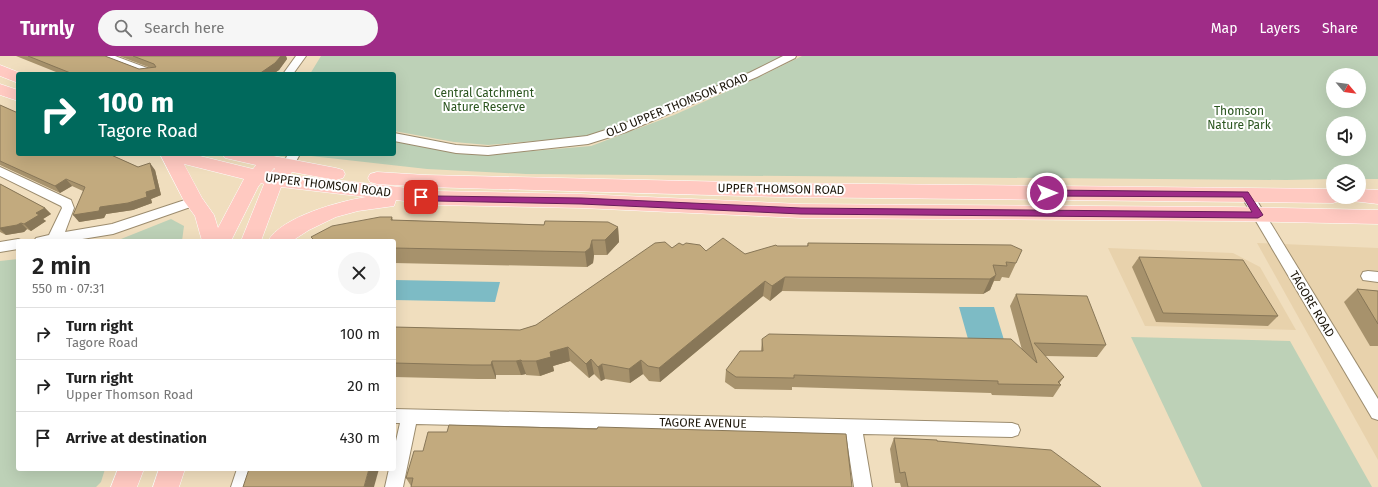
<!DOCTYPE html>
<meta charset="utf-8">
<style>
body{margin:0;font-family:"Fira Sans",sans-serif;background:#f6f6f6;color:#222;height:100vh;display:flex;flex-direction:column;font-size:15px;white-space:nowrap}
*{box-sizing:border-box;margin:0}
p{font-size:13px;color:#767676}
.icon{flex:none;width:22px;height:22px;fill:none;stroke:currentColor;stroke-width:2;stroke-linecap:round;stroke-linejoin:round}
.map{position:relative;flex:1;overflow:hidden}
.sheet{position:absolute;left:16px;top:183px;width:380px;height:232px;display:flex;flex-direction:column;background:#fff;border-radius:4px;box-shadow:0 4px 16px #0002}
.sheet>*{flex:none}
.guide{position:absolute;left:16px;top:16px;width:380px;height:84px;border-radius:4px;box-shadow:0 4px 16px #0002;background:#00695c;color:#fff;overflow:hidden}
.needle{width:26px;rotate:119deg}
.buttons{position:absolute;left:1326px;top:12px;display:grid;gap:8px}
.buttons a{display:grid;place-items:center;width:40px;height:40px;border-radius:50%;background:#fff;box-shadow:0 4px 16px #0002;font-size:20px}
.pin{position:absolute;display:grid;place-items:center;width:34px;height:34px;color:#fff;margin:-17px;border-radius:8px;box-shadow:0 2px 6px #0006}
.me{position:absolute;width:44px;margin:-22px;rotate:90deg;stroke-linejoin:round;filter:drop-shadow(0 0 3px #0008)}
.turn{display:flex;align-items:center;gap:14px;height:84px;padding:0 16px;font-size:18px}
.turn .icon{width:52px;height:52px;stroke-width:2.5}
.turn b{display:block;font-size:28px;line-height:34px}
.round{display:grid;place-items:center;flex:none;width:42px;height:42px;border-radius:21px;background:#f6f6f6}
.summary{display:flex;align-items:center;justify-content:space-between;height:68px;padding:0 16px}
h1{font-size:24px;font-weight:600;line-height:30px}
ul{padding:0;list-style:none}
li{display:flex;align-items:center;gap:12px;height:52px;padding:0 16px;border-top:1px solid #e0e0e0}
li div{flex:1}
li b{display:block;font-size:15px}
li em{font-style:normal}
header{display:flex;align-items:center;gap:24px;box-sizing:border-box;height:56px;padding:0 20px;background:#9f2c87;color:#fff}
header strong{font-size:19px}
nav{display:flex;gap:22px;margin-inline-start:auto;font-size:14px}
.search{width:280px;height:36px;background:#f6f6f6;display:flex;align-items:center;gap:10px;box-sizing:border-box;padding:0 14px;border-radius:22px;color:#767676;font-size:15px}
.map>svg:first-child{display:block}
.built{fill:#e8d2ac}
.green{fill:#bdd1b7;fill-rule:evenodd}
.water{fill:#7dbbc5}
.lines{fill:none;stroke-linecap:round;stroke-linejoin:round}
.street-casing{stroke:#9c8c6e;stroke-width:2}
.primary-casing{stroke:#fff;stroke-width:1}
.street{fill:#fff;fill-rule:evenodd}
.primary{fill:#ffc9c1;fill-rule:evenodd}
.wall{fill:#a7926c}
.shaded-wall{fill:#887758}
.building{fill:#c2aa7e;stroke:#887758}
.route{fill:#9f2c87;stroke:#671d58}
.labels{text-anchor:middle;stroke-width:4;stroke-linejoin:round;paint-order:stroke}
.park-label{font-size:12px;fill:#2b551f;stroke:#fff}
.street-label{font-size:12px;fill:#1b1509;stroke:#fff}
</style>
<header>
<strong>Turnly</strong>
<div class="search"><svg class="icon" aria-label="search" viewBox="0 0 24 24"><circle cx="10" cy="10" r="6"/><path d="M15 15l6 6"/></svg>Search here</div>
<nav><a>Map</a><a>Layers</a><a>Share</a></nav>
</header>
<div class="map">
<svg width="1378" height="431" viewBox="0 0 1378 431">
<rect width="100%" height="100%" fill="#f0debe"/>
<g class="built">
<path d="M1257 187 1378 192V404Z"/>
<path d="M1108 192 1233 197 1260 211 1296 274 1145 270Z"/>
</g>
<g class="green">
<path d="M321 0H783L745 19 595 80 488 89 454 86 394 75V18H310Z"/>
<path d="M802 0H1378V123H1359V115H1333V123L1286 124 526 118 427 113 311 100 309 98H394V85L484 99 591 90 674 59 757 22ZM1333 19H1359V45H1333ZM1333 67H1359V93H1333Z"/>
<path d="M171 163 184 170 182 185H116Z"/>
<path d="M18 203V413H105L101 426 96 431H0V205Z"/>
<path d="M1131 281 1290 285 1372 431H1202Z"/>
</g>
<g class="water">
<path d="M394 224 500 226 495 246 394 244Z"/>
<path d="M959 251H994L1004 284 968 283Z"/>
</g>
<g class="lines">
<g class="street-casing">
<g id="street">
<path d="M100 0H115L158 16 159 18H144L101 2Z"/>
<path d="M296 0H306L293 18H283Z"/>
<path d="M783 0H796L795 2 757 21 680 53 626 76 588 88 488 99 456 97 394 85V77L456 89 488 91 587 80 618 70 672 49 749 17Z"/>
<path d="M288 98H300L292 113H284L282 110Z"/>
<path d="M0 111 71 144 74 152 65 176 112 168 194 141 199 142 200 145 199 148 113 178 70 185H34L36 182 49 179 62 152 61 150 0 120Z"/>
<path d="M1246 134 1251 135 1378 343V364L1372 362 1240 138 1241 135Z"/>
<path d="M18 183 23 185H18V193L0 196V186Z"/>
<path d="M1368 215 1378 216V226L1363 224 1361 220 1363 216Z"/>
<path d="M394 353 1012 367 1018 369 1020 374 1018 379 1012 381 863 378 872 431H854L846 378 416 368 403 431H385L389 413H394V394L400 367H394Z"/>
<path d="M237 413H255L249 431H231Z"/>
</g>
</g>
<g class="primary-casing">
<g id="primary">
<path d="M0 9 23 18H18V27L0 20Z"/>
<path d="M0 28 18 34V45L0 39Z"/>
<path d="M160 98H192L253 113 256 109 225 102 222 98H263L336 112 343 114 345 118 343 122 336 124 292 116 290 119 436 135 581 138 801 148 1232 151 1378 154V168L1232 165 801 162 581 152 436 149 396 144 394 150 358 155 336 161 309 174 292 185H268C281 161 340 145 366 141L281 131 261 185H241L264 128 261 127 258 131 231 185H202L195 160 184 145ZM184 108 244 123 218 172 214 159 202 142ZM274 112 275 113 271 116Z"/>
<path d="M377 116 426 119 778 127 1333 133V141H1342L1340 145 1333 147 778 141 426 131 377 128 370 126 368 122 370 118Z"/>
<path d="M1359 133 1378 134V148L1352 145 1350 141H1359Z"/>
<path d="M118 413H144L137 431H111Z"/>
<path d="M159 413H185L179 431H153Z"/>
</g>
</g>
<use href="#street" class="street"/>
<use href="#primary" class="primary"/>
</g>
<g class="wall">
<path d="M16 0H105L139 13 151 12 119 0H286L287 3 279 14 273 18H61Z"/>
<path d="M0 49 138 111 155 114 161 139 151 143 152 147 133 154 106 158 104 162 79 166 83 135 72 130 60 137 0 109Z"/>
<path d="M0 128 45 152 51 158 43 163 46 165 31 175 27 173 24 176 6 179 0 176Z"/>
<path d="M392 161 393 164 618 171 619 186 607 199H594L593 207 587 211 394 207V185H314L311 181Z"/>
<path d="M808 187 1016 207 1009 222 1002 221 1000 225H994L990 234 983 238 782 235 770 245 763 240 660 326 649 325 643 318 630 327 605 323 601 325 594 318 589 322 570 305 553 310 554 315 540 320 526 319V318L521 319H496V323H478L394 321V271L520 274 536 269 672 192 683 189 706 195 745 198 777 190H807Z"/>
<path d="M1139 201 1278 260 1268 270 1156 266 1132 211Z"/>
<path d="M1357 233 1378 235V290H1370L1344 246Z"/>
<path d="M1016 238 1106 289 1097 301 1045 300 1064 321 1059 328 1061 329 1053 341 992 339 991 337 792 331V334L735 333 725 326 726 314 761 295 762 283 1022 294 1010 250Z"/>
<path d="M597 373 846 378 411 430 406 422 423 395 447 376Z"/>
<path d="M894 382 937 385 1101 431H901L900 427H895L890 393Z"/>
</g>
<g class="shaded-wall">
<path d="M281 0H286L287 3 279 14 273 18H259Z"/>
<path d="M150 107 155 114 161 139 151 143 152 147 133 154 106 158 104 162 79 166 73 159 100 151 146 136Z"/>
<path d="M66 123 72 130 60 137 55 130Z"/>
<path d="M45 152 51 158 43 163 46 165 31 175 24 168 36 157Z"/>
<path d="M21 167 27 173 24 176 6 179 0 173V172Z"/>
<path d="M618 171 619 186 607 199 605 184Z"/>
<path d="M592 184 594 199 593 207 587 211 585 196Z"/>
<path d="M996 219 990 234 983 238 990 223Z"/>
<path d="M785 221 782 235 770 245 772 230Z"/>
<path d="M765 225 763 240 660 326 659 312Z"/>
<path d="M568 291 570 305 553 310 554 315 540 320 536 305 550 296Z"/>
<path d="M591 303 594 318 589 322 586 308Z"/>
<path d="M521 304 526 318 521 319 516 305Z"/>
<path d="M641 304 643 318 630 327 629 313Z"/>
<path d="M492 305 496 319V323L491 309Z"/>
<path d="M602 308 605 323 601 325 598 311Z"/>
<path d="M369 413H379L374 431H364Z"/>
</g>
<g class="building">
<path d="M28 0H105L139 13 156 11 154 8 133 0H281L275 7 259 18H73Z"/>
<path d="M0 49 18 57V98H109L138 111 150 107 156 133 146 136 147 141 128 147 100 151 99 155 73 159 85 131 66 123 55 130 0 105Z"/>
<path d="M0 128 45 152 36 157 39 159 24 168 21 167 17 169 0 172Z"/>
<path d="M380 161H392L391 164 544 169 545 165 608 166 618 171 605 184H592L590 192 585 196 394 192V185H314V184L311 181 332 170Z"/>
<path d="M723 182 745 198 776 189 777 190H808V187L1011 189 1022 194 1016 207 1006 206 1007 210 993 209 996 219 990 223 785 221 772 230 765 225 659 312 648 310 641 304 629 313 602 308 598 311 591 303 586 308 568 291 550 296 551 301 536 305H522L521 304 516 305H492L491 309H472L394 307V271L520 274 536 269 655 187 665 186 672 192 679 187 683 189 686 187 700 189 706 195Z"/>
<path d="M1139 201 1243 204 1278 260 1163 257Z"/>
<path d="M1357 233 1378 235V268Z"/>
<path d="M1016 238 1087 240 1106 289 1034 287 1064 321 1058 326 1061 329 998 328V325L794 319V322L736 321 726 314 740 295H763L762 283 769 278 1011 283 1037 307Z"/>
<path d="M449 369 597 373 598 371 846 378 852 431H411L413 422H406L414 395H423L428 376H447Z"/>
<path d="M894 382 937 384V385L1051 394 1101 431H908L905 416 900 417Z"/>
<path d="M249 413H369L364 431H243Z"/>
</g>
<path class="route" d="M1047 134 1246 136H1248L1263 159 1258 162 801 158 581 148 436 145 421 144 417 141 421 138 436 140 581 142 801 152 1252 156 1243 141 1047 140 1043 137Z"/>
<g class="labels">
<g class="park-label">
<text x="484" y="41">Central Catchment<tspan x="484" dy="14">Nature Reserve</tspan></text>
<text x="1239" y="59">Thomson<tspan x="1239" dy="14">Nature Park</tspan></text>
</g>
<g class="street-label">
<text transform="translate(677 49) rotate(-22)" y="4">OLD UPPER THOMSON ROAD</text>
<text transform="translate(328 129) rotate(7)" y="4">UPPER THOMSON ROAD</text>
<text transform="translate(781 133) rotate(1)" y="4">UPPER THOMSON ROAD</text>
<text transform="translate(1312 248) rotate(59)" y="4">TAGORE ROAD</text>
<text transform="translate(703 367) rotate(1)" y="4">TAGORE AVENUE</text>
</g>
</g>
</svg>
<div class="buttons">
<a><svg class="needle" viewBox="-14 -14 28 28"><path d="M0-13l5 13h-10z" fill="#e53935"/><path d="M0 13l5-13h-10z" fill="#767676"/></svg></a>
<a><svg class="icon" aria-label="sound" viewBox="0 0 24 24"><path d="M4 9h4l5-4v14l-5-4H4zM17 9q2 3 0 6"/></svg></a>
<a><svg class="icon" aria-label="layers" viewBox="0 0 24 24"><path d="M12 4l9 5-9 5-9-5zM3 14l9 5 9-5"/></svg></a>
</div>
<div class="pin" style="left:421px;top:141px;background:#d93025"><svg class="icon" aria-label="arrive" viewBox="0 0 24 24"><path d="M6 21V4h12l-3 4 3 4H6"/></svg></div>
<svg class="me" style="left:1047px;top:137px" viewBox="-20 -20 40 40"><circle r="17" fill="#9f2c87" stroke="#fff" stroke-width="3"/><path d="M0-11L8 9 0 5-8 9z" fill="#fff"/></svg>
<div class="guide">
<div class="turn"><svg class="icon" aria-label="right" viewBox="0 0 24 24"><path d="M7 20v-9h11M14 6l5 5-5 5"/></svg><div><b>100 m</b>Tagore Road</div></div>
</div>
<section class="sheet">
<div class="summary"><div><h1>2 min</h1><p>550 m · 07:31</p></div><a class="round"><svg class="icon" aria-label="close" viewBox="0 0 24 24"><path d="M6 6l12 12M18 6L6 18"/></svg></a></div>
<ul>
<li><svg class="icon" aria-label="right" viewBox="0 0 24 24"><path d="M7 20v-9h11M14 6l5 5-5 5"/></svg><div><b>Turn right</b><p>Tagore Road</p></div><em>100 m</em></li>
<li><svg class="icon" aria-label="right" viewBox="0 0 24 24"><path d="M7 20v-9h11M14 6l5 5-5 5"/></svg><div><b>Turn right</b><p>Upper Thomson Road</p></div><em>20 m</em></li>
<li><svg class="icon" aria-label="arrive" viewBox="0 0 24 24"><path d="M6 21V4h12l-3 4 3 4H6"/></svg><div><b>Arrive at destination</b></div><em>430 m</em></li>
</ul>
</section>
</div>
